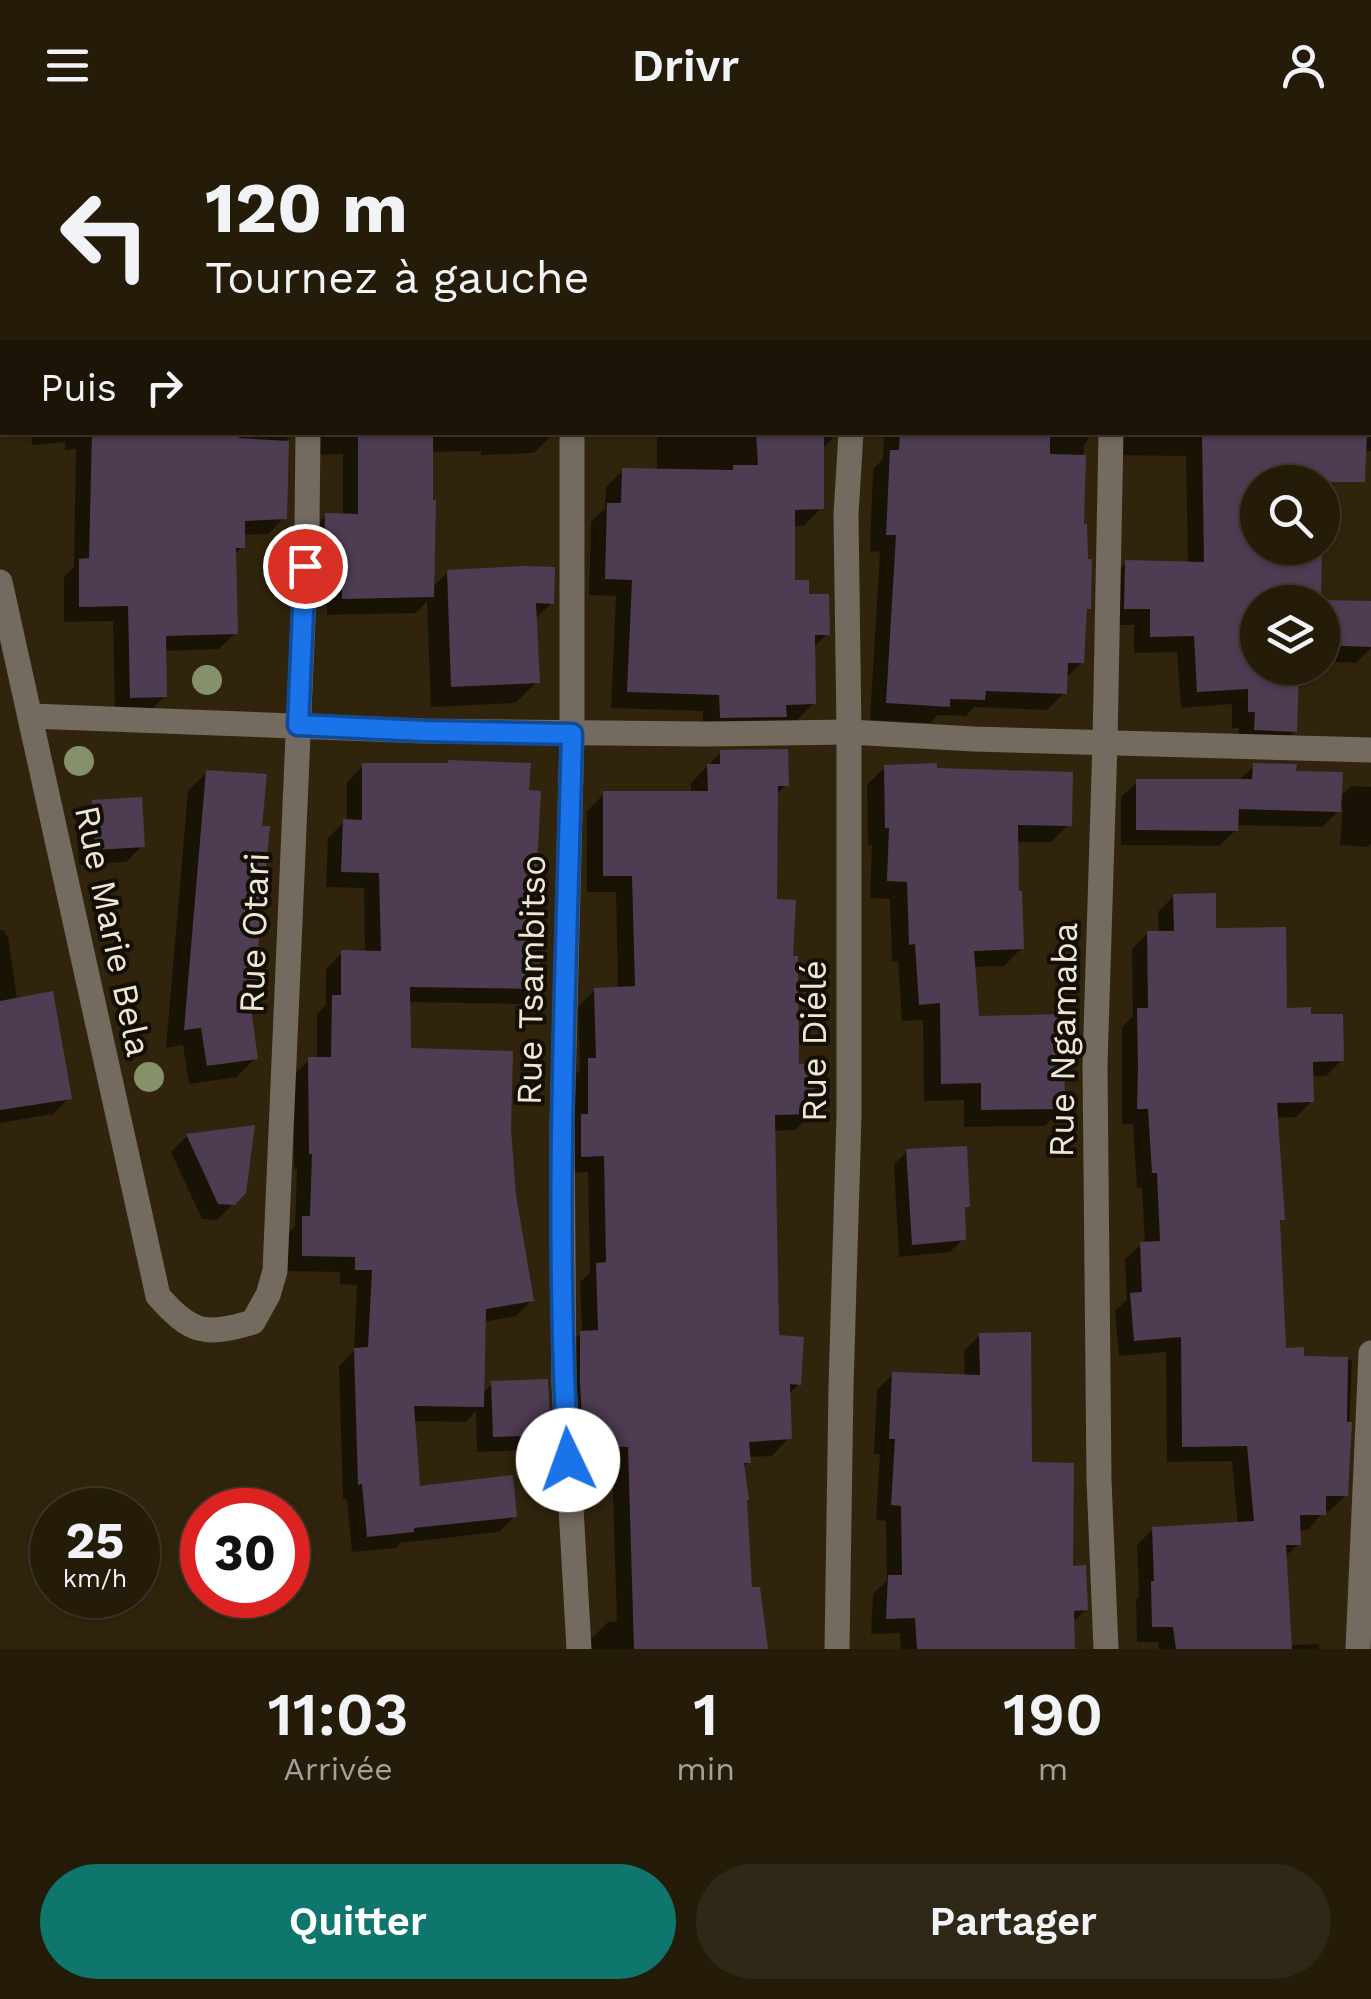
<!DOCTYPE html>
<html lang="fr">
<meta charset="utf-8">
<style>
body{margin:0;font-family:"Work Sans",sans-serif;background:#302817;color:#f1f3f6;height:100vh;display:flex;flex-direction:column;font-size:38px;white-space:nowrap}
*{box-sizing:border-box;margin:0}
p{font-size:32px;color:#a3a19c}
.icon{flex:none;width:55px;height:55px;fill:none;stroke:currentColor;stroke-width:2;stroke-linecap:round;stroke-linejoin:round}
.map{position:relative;height:1519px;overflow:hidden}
.panel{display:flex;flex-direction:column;background:#241b09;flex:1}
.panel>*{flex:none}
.top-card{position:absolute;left:0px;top:0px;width:1372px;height:305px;box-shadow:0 2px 8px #0004,0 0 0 2px #41392a;background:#241b09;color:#f1f3f6;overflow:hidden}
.fabs{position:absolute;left:1240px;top:335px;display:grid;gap:20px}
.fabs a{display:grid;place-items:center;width:100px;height:100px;border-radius:50%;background:#241b09;box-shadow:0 2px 8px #0004,0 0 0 2px #41392a;font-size:50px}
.speed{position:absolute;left:30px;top:1358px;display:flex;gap:20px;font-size:50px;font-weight:700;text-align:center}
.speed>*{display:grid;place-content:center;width:130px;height:130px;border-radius:50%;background:#241b09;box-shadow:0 2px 8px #0004,0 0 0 2px #41392a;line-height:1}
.speed small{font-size:25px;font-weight:400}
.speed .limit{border:15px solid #d22;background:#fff;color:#111}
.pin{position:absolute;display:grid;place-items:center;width:85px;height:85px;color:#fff;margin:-42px;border:5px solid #fff;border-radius:50%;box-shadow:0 2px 10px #0007}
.me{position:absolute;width:110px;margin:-55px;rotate:357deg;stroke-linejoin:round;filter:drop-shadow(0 0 8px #0008)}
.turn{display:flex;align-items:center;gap:35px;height:210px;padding:0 40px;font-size:45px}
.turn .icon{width:130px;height:130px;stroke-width:2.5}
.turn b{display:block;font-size:70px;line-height:85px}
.then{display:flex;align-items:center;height:95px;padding:0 40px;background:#0003;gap:20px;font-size:38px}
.eta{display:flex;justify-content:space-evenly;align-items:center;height:170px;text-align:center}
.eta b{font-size:60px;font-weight:600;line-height:70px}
.primary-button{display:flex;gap:20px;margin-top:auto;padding:20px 40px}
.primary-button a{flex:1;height:115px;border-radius:60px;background:#0f766e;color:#fff;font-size:40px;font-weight:600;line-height:115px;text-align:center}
.primary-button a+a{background:#302817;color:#f1f3f6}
header{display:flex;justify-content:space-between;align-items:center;height:130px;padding:0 40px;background:#241b09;font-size:45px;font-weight:600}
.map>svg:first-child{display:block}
.shadow{fill:#0007}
.building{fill:#4e3c53}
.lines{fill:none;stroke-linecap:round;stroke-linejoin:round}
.minor{stroke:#736a60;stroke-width:25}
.tree{fill:#84916b}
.route-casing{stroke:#114b97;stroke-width:25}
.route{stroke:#1a73e8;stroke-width:18}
.labels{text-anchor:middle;stroke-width:8;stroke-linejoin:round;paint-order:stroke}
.street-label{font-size:35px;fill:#eee6d7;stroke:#140f05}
</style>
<header><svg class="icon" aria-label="menu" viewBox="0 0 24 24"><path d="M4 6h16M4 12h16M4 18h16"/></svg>Drivr<svg class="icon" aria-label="person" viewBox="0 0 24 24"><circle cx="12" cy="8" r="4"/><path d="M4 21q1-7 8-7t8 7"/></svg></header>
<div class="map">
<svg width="1371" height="1519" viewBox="0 0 1371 1519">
<rect width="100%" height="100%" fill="#30240c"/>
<g class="shadow">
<path d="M0 0H45V2H2V260H0Z"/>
<path d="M172 0H238V2H169Z"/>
<rect x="356" y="0" width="139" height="2"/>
<path d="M642 0H815V2H643Z"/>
<rect x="866" y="0" width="221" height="2"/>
<path d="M1254 0H1371L1370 134V2H1254Z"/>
<path d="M1370 210 1371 321 1320 319V352H1258V418H1319L1318 472 1371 474V518L1356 533 1322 531V472H1258V538H1297L1295 601 1278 618 1238 617 1239 598H1232V574L1181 578 1177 522 1134 523V495H1108L1109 450 1126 433 1188 434 1186 326 1111 325 1101 304 1094 302H1370Z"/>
<path d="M31 302H290L286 312 284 388 268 404 242 405V417L234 425 235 503 219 519 164 521 165 566 149 582 115 583 113 491 64 492V447L74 437 76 319 65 320V312L32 315Z"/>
<path d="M295 302H550V307L534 323 481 325V321L430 322 432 458 448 442 552 473 534 490 537 552 515 573 431 577 427 471 416 483 327 485V439H309L310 402 326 386H343V324L309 325 301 304Z"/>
<path d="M657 302H833L832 309 821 319V378L804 396H792V453L807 467 827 504 813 518 814 573 797 590 703 604V581L611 578 616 466 589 465 591 392 605 378 606 357 623 340 657 341Z"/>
<path d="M884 302H1093L1084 315 1082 396 1089 478 1084 482 1082 532 1065 549 1064 563 1047 580 974 577 966 586 938 585 930 593 870 590 880 422 870 421 873 339 883 329Z"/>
<path d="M721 622 786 655 776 665 774 772 790 829 797 936 812 983 795 1000 773 1001 777 1207 799 1254 788 1265 789 1308 772 1326 748 1327 749 1332 742 1338 749 1460 765 1519H591V1509L608 1492H617L612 1333 582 1332 583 1318 567 1319 564 1220 582 1202 580 1152 590 1143 588 1042 565 1043 572 948 580 940 578 877 595 860 618 859 616 762H587V681L604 664H691V653Z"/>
<path d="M363 636 527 663 534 749 528 755 523 825 537 858 521 874 408 872V920L509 966 514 1065 532 1170 516 1186 483 1192 482 1264 492 1254 548 1304 532 1320 477 1322 476 1281 466 1292 413 1291 418 1358 515 1386 499 1402 400 1413 396 1418 352 1422 347 1369H343L339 1236 354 1221 357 1155 340 1154V1142L287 1141V1104L295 1096 297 1039H294L293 946 309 930H317V884L326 875V839L342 823H365L364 758 326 757 328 708 344 692H347V652Z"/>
<path d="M1254 636 1294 644 1339 668 1351 656 1371 657V714L1368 717 1340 715 1343 677 1322 697 1236 695V700L1219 716 1121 715V667L1138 651H1238Z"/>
<path d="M885 637 935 641 1069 694 1051 712H1016L1022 818 1004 836 973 837 977 888 1063 978 1045 996 964 997V970L924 971 923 890 902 891 898 831 892 832 890 769 870 768 872 715H868L867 655Z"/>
<path d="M207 642 260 698 263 736 260 740 255 849 246 858 255 928 237 947 189 954 183 915 166 918 188 661Z"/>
<path d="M93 673 142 716 126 732 79 735 76 689Z"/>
<path d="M1174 766 1214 801 1285 880 1308 887 1342 930 1326 946H1311L1312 971 1296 987 1276 988 1283 1089 1277 1094 1283 1220 1302 1229 1352 1230 1346 1365 1330 1381H1324L1308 1400H1298V1414L1284 1428 1289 1515 1318 1514 1319 1519H1159L1158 1512H1137L1136 1469 1139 1466 1137 1415 1153 1399 1238 1395 1232 1331 1167 1332 1166 1222 1119 1226 1115 1181 1127 1170 1125 1130 1141 1114H1145L1142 1057 1137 1058 1133 994H1122V897L1133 886 1132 819 1148 803H1159L1158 782Z"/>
<path d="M0 800H4L6 806 8 805 17 870 69 968 53 984 0 993Z"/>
<path d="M252 998 234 1073 217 1090 202 1089 171 1022 187 1006Z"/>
<path d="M908 1021 967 1076 962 1080 963 1109 950 1122 899 1127 894 1034Z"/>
<path d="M980 1205 1086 1479 1072 1493V1519H901L900 1503 871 1504 873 1464 887 1450 886 1391 876 1390 880 1324H874L877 1260 893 1244 965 1247 964 1221Z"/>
</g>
<g class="building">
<path d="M92 302H238L239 308 289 311 287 389 245 391V418H236L238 504 166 506 167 567 130 568 128 476 79 477V429L89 428Z"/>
<path d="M358 302H433V370H436L434 467 342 469V424H324L325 383 358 384Z"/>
<path d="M756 302H824V379L795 380V450H809V464H829L830 505H815L816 574 786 575 787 587 720 588 719 565 627 562 632 450 605 449 607 373H621L622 338 733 340V335H758Z"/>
<path d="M900 302H1050V324L1086 325 1084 394H1087L1088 429H1092L1091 479H1087L1084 533H1068L1067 564 986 561 985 570 950 569V577L886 573 896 405H886L890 320H899Z"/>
<path d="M1202 302H1367L1365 352H1258V418H1322L1321 472H1258V538H1299L1297 602 1254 600 1255 582H1248V559L1197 562 1194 506 1150 507V479H1124L1125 430 1204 432Z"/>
<path d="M524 436 555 437 554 474 536 473 540 553 451 557 447 440Z"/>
<path d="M1322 470 1371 471V517L1322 515Z"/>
<path d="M788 619 789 656H778L777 769 796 770 793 826H798L799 934 814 933 815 984 775 985 779 1205 804 1207 801 1255 790 1254 792 1309 749 1312 751 1333H744L749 1370H747L752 1457H760L768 1519H634L628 1317 598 1316 599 1303H583L580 1253V1201L598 1200 596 1133 606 1132 604 1026 581 1027V984H588V928H596L594 858 635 856 632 746H603V661H708L707 634H720V620Z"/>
<path d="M448 630 531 633 529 660 541 661 536 750H530L526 823H540L539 859 410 857 411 918 513 921 511 999 516 1065 534 1171 486 1179 484 1277 414 1276 420 1356 513 1345 517 1387 414 1398V1402L367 1407 362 1354 358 1355 354 1218 368 1217 372 1140H355V1127L302 1126V1086H310L312 1024H309L308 927H331L332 865H341V820L381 821 379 743 341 742 343 689 362 690V633H448Z"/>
<path d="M937 633V638L1073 642 1072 696 1018 695 1019 761H1022L1024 819 974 821 979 886 1064 884 1065 979 981 980V953L941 954 940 873 919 875 915 814 909 815 907 752 887 751 889 698H885L884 635Z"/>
<path d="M1253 633 1297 634 1296 641 1343 642 1341 682 1239 679 1238 701 1136 700V649H1252Z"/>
<path d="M206 640 267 644 262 696H270L266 737H262L257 850H247L258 929 207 936 201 898 184 900Z"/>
<path d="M142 667 145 717 95 720 92 670Z"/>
<path d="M1216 763V798L1286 797 1287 878 1311 877V884H1343L1344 931 1313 932 1314 972 1277 973 1285 1090H1280L1286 1218 1304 1217V1226L1348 1227 1347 1292H1352L1348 1366H1326V1385H1300L1301 1415H1286L1292 1519H1176L1173 1497H1152L1151 1451H1154L1152 1397 1254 1391 1247 1316 1182 1317 1181 1207 1134 1211 1130 1163 1142 1162 1140 1112 1160 1111 1157 1043H1152L1148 979H1137L1138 937 1137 878H1148L1147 801H1174L1173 764Z"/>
<path d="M53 861 72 969 0 980V871Z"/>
<path d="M255 995 246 1063 235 1075 218 1074 186 1004Z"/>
<path d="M967 1016 970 1077H965L966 1110 912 1115 906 1019Z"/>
<path d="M1031 1202 1032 1332 1074 1333 1073 1436 1086 1435 1088 1480 1074 1481 1075 1519H917L915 1488 886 1489 888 1445H902L901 1376 891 1375 895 1309H889L892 1242 980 1245 979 1203Z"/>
<path d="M548 1249 551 1305 493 1307 491 1251Z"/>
</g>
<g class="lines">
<g class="minor">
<path d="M315 2V0"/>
<path d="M590 2V0"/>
<path d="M858 2V0"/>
<path d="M1124 2 1125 0"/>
<path d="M572 302V603L562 996 564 1254 579 1519"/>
<path d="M0 452 158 1166C192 1204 205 1206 253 1192L268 1165 275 1141 307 396 308 302"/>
<path d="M30 586 424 601 703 604 849 602 974 609 1371 620"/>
<path d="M837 1519 841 1257 849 986V602L846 385 851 302"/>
<path d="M1106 1519 1099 1350 1095 935 1105 612 1111 302"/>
<path d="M1358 1519 1371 1223"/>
</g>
</g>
<g class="tree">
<circle cx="207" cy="550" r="15"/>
<circle cx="79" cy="631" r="15"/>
<circle cx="149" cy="947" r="15"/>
</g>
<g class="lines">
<g class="route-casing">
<path id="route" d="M305 436 298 595 424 601 572 604C566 845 554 1088 568 1330"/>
</g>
<use href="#route" class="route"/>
</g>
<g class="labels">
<g class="street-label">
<text transform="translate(113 801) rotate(78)" y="12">Rue Marie Bela</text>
<text transform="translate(254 803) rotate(-88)" y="12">Rue Otari</text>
<text transform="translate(531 850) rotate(-89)" y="12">Rue Tsambitso</text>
<text transform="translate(1063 910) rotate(-89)" y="12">Rue Ngamaba</text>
<text transform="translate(814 911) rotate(-90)" y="12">Rue Diélé</text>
</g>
</g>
</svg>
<div class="fabs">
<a><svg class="icon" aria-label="search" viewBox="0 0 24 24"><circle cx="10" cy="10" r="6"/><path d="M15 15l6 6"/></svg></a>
<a><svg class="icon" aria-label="layers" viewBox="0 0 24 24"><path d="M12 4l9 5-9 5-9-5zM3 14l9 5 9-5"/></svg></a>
</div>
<div class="speed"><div>25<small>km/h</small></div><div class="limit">30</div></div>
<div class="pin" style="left:305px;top:436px;background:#d93025"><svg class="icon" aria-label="arrive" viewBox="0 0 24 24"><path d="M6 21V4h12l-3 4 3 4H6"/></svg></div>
<svg class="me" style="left:568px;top:1330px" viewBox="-20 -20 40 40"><circle r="19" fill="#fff"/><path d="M0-13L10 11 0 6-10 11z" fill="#1a73e8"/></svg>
<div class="top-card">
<div class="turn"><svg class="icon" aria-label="left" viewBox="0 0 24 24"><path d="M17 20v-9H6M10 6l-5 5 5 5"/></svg><div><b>120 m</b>Tournez à gauche</div></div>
<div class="then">Puis<svg class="icon" aria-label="right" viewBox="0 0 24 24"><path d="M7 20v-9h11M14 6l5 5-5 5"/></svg></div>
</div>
</div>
<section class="panel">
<div class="eta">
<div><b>11:03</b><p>Arrivée</p></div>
<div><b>1</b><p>min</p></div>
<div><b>190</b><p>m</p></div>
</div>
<div class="primary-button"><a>Quitter</a><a>Partager</a></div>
</section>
